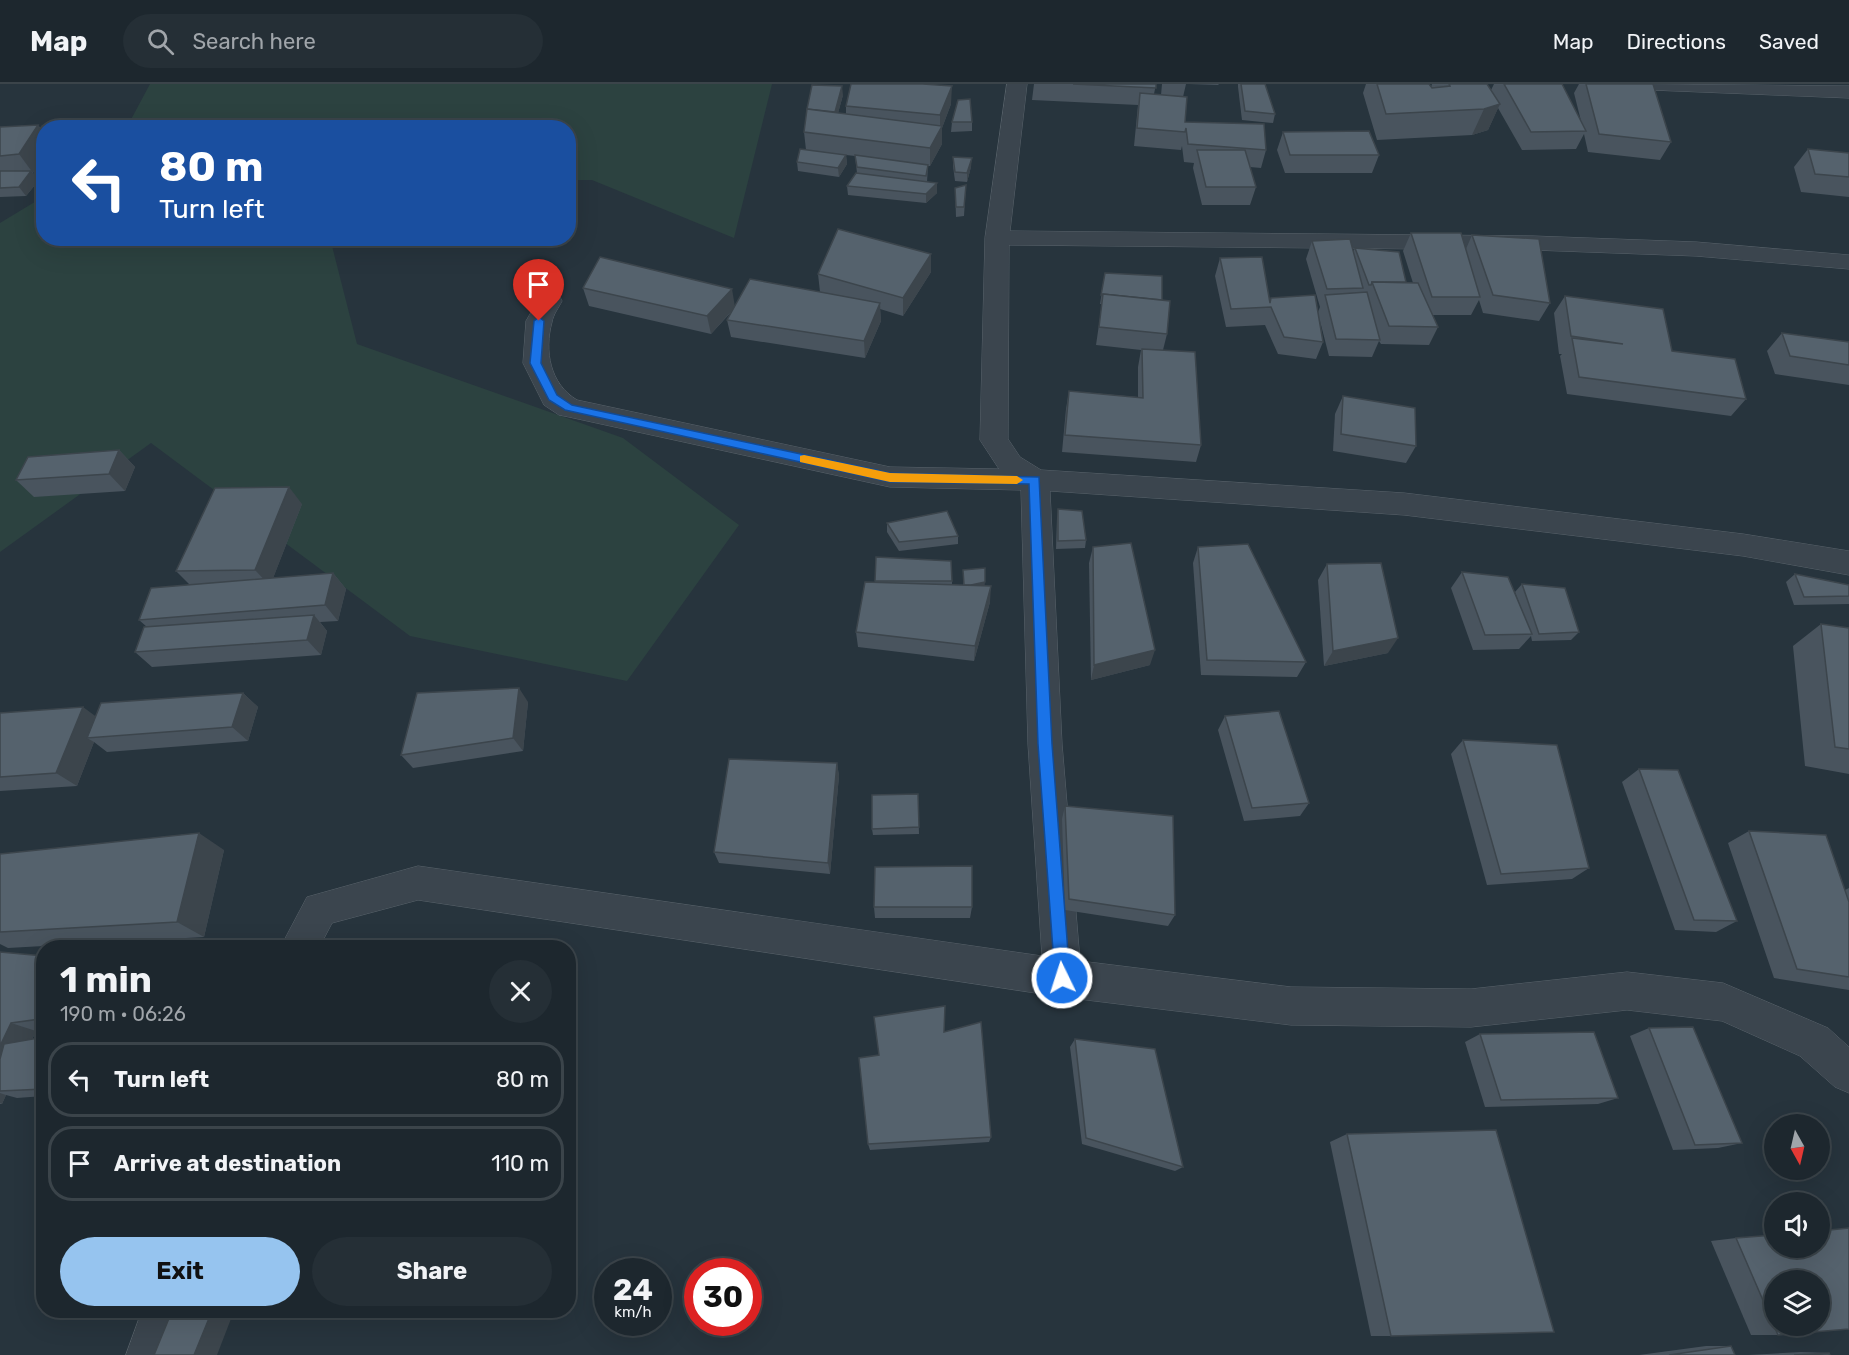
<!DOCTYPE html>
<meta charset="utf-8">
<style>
body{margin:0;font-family:Rubik,sans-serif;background:#252f36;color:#f1f3f6;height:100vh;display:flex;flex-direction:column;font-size:22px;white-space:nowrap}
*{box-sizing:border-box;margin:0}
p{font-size:20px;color:#a0a5aa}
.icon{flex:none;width:33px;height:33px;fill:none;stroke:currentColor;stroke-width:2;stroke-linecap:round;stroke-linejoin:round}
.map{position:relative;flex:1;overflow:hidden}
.panel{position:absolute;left:36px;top:856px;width:540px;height:378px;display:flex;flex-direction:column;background:#1d272e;border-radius:24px;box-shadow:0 6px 24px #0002,0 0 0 2px #3b444a}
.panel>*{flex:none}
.banner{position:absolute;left:36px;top:36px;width:540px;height:126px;border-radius:24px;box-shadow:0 6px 24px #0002,0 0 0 2px #3b444a;background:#1a4fa0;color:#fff;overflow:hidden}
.needle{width:39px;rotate:172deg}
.buttons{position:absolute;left:1764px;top:1030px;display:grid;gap:12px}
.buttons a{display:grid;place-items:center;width:66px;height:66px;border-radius:50%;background:#1d272e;box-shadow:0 6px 24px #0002,0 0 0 2px #3b444a;font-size:30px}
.speed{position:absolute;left:594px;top:1174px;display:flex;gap:12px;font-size:30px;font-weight:700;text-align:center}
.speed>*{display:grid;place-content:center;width:78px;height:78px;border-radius:50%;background:#1d272e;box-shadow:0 6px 24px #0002,0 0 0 2px #3b444a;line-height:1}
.speed small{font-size:15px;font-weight:400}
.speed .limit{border:9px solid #d22;background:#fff;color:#111}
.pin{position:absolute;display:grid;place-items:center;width:51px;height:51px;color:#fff;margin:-62px -26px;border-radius:50% 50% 50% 0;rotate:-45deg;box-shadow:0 0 6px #0007}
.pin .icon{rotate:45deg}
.me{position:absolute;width:66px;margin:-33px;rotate:356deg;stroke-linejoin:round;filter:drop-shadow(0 0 4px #0008)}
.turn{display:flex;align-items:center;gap:21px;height:126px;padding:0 24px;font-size:27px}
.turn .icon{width:78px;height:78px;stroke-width:2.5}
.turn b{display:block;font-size:42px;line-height:51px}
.round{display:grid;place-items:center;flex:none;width:63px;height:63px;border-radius:32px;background:#252f36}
.summary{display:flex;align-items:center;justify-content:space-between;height:102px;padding:0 24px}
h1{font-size:36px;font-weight:700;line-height:45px}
.button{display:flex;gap:12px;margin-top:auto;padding:12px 24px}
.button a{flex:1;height:69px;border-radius:36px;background:#96c4ef;color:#111;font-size:24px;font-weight:700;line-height:69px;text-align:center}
.button a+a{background:#252f36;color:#f1f3f6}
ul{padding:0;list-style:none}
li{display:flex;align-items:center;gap:18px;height:75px;margin:0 12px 9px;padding:0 12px;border:3px solid #3b444a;border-radius:24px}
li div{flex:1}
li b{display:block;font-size:22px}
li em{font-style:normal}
header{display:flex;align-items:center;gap:36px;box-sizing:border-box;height:84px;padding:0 30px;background:#1d272e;border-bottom:2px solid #3b444a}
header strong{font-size:28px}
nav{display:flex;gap:33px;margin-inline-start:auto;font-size:21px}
.search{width:420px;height:54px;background:#252f36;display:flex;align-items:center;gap:15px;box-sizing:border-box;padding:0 21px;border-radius:33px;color:#a0a5aa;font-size:22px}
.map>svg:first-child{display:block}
.green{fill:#2c4240}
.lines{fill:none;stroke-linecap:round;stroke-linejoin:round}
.street-casing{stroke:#59636b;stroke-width:1}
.street{fill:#3b454e;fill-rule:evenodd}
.wall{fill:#49545e}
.shaded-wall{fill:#3c454c}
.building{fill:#55626d;stroke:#3c454c;stroke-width:1.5;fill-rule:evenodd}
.route{fill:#1a73e8;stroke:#114b97;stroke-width:1.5}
.slow{fill:#f59e0b}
</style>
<header>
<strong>Map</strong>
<div class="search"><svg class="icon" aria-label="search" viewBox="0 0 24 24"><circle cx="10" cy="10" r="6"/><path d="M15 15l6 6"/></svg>Search here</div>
<nav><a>Map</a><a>Directions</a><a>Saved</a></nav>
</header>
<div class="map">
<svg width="1849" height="1271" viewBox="0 0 1849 1271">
<rect width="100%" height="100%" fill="#27343d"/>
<g class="green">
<path d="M150 0H772L734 154 592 96H569L568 44 127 43Z"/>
<path d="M43 113 44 154 344 155 332 162 357 260 623 354 739 441 627 597 410 552 151 359 0 468V139Z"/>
</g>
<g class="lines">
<g class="street-casing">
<g id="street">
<path d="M1007 0H1027L1010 147 1533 152 1696 158 1849 171V185L1696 172 1533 166 1009 161 1008 355 1020 373 1041 386 1404 409 1743 450 1849 467V491L1743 472 1404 431 1050 407 1062 660 1080 877 1291 903 1471 905 1627 888 1723 899 1828 944 1849 963V1009L1835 1003 1800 972 1722 937 1627 926 1471 943 1291 941 1062 913 418 816 332 839 319 864H280L307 813 418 782 1042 872 1028 660 1021 406 890 403 569 333 559 331 544 321 523 279 526 237 541 211 550 209 559 211 562 217C559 223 553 231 552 238 544 267 550 300 577 316L890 383 999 385 980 356 985 154Z"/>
<path d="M1641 0 1849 2V14L1651 6 1644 4Z"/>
<path d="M142 1227H186L172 1271H126Z"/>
</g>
</g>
<use href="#street" class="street"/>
</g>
<g class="wall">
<path d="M1034 0H1156L1154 10 1161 11 1162 0H1186L1183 13 1185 38 1266 66 1261 84 1250 83 1256 103 1250 121H1202L1193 84 1194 79 1184 78 1182 62 1181 66 1134 62 1138 21 1032 16Z"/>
<path d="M1189 0H1219L1218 1Z"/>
<path d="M1238 0H1265L1275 30 1273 39 1242 36 1238 3Z"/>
<path d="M1366 0H1429L1431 3 1432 0H1487L1491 6 1494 0H1562L1581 37 1574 9 1579 0H1653L1671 58 1660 76 1588 68 1584 50 1576 65 1522 66 1498 24 1488 46 1472 51 1377 56 1363 9Z"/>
<path d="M843 11 838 29 846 30V22L951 20 942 44V60L930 82H928L927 98 937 109 926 119 848 111 847 102 857 89 855 72 846 71 847 80 839 93 798 87 797 78 806 66 804 48Z"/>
<path d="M952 38H972V47L951 48Z"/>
<path d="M38 41 44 49V71L33 89 39 96 26 112 0 113V43Z"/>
<path d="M1283 48 1379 71 1372 89H1285L1277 66Z"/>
<path d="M1808 65 1849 69V113L1801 108 1794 83Z"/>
<path d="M953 73 971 83 967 98 955 97 953 82Z"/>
<path d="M966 101 964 132 956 133 955 104Z"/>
<path d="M1411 149 1466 165 1472 151 1550 219 1539 237 1483 229 1479 216 1471 231H1432L1438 243 1429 261 1381 260 1379 257 1372 273 1329 272 1320 237 1323 258 1316 275 1278 270 1265 241 1226 243 1215 192 1220 174 1270 217 1318 228 1320 223 1306 175 1312 157 1353 168 1355 164 1406 198 1413 199 1403 167Z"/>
<path d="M931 188 903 232 880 225 881 237 865 274 731 253 727 236 733 226 711 250 589 222 583 204 735 222 820 208 818 190Z"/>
<path d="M1105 189 1162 216 1167 250 1163 266 1201 361 1196 378 1062 368 1066 325 1069 307 1138 313V283L1141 266 1096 261 1102 220H1100Z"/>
<path d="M1565 212 1672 267 1746 315 1731 332 1567 310 1560 272 1562 270H1559L1554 229Z"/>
<path d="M1782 249 1849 258V301L1775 290 1767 267Z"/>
<path d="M1343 312 1416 362 1406 379 1333 367 1335 330Z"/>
<path d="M119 366 135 383 125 407 34 413 16 396Z"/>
<path d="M302 420 273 494 333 489 346 505 338 537 320 538 327 547 321 571 152 583 135 568 147 543 139 536 190 501 176 487Z"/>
<path d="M1058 425 1086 456 1085 464 1056 465 1057 434Z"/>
<path d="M887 439 958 452V460L899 467 887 448Z"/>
<path d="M1093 463 1150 581 1091 596 1089 479Z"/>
<path d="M1198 463 1306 578 1297 593 1201 591 1193 479Z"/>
<path d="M876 473 952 497V501H963V486L985 502 990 518 974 577 858 563 856 548 875 498Z"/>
<path d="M1327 480 1388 569 1324 582 1318 496Z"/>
<path d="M1462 488 1521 524 1515 508 1522 500 1579 548 1571 556 1532 557 1531 552 1519 565 1473 566 1451 504Z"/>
<path d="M1795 490 1849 501V520L1794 521 1786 498Z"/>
<path d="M1821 540 1849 544V690L1805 682 1793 562Z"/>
<path d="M243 609 258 623 248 657 107 668 94 658 77 702 0 707V629L96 633Z"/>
<path d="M528 618 523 667 413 684 401 671Z"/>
<path d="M1225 632 1309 719 1300 732 1244 737 1218 646Z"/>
<path d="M1463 656 1589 784 1572 795 1487 801 1451 670Z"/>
<path d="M837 679 839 692 830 790 719 779 714 768Z"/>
<path d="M1639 685 1737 837 1716 848 1675 846 1622 698Z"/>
<path d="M918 710 919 750 873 751 872 745Z"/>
<path d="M1065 722 1175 831 1168 842 1065 826 1062 735Z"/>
<path d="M1749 747 1845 806 1849 804V906L1774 894 1728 759Z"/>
<path d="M224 766 204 853 8 864 0 860V770Z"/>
<path d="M874 823H972L970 834H875Z"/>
<path d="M0 868 44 872V946L36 947 32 956 44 953V1012L17 1014 6 1011 2 1020H0Z"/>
<path d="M1649 944 1742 1059 1718 1064 1673 1066 1630 952Z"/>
<path d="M944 948 991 1053 989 1058 870 1066 868 1060 879 971Z"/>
<path d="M1480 950 1618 1014 1598 1020 1485 1023 1465 958Z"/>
<path d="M1075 955 1183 1083 1175 1087 1082 1060 1070 963Z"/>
<path d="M1347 1050 1391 1252H1371L1330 1058Z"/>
<path d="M1736 1154 1778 1251H1751L1711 1157Z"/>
<path d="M1706 1262H1731L1735 1271H1639Z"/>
<path d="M1801 1268 1829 1269 1830 1271H1748Z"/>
</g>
<g class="shaded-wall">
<path d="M842 2 843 11 835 40 834 31Z"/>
<path d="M952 2 951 20 942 44V60L930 82V64L940 46V31Z"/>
<path d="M1500 20 1488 46 1472 51 1484 25Z"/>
<path d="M38 41 44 49V71L33 89 19 70Z"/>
<path d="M846 71 847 80 839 93 838 84Z"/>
<path d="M972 74 971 83 967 98V89Z"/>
<path d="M31 87 39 96 26 112 19 103Z"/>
<path d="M937 99V109L926 119V110Z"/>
<path d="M931 170V188L903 232V214Z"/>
<path d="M732 205 735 223 711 250 707 232Z"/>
<path d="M880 219 881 237 865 274 864 257Z"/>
<path d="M119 366 135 383 125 407 109 390Z"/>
<path d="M289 403 302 420 270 502 255 486Z"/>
<path d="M333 489 346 505 338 537 325 521Z"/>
<path d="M985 498 984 507 964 503Z"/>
<path d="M991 502 990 518 974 577 975 562Z"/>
<path d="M314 531 327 547 321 571 307 556Z"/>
<path d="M1398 554 1388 569 1324 582 1333 567Z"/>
<path d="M1155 566 1150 581 1091 596 1094 581Z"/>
<path d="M519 604 528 618 523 667 513 654Z"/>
<path d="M243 609 258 623 248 657 232 643Z"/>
<path d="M83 623 102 637 87 654 94 658 77 702 56 689Z"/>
<path d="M837 679 839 692 830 790 828 779Z"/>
<path d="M199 749 224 766 204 853 177 838Z"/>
<path d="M44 922V936L40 935Z"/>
<path d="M11 939 36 947 8 1006 0 1007V962Z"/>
<path d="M0 1009 6 1011 2 1020 0 1019Z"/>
<path d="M212 1227H234L217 1271H194Z"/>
</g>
<g class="building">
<path d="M851 0H923L952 2 940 31 846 22Z"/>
<path d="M1073 0H1156V4Z"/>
<path d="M1241 0H1265L1275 30 1245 27Z"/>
<path d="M1377 0H1429L1432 4 1450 2 1449 0H1487L1500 20 1484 25 1386 30Z"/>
<path d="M1504 0H1562L1586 47 1531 48Z"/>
<path d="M1586 0H1653L1671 58 1599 50Z"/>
<path d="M812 1 842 2 835 28 807 25Z"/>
<path d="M1140 9 1187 13 1185 38 1264 40 1266 66 1188 60 1186 44 1185 48 1137 44Z"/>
<path d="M970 15 972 38H952L958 16Z"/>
<path d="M807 25 942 42 930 64 804 48Z"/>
<path d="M38 41 19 70 0 72V43Z"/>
<path d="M1369 47 1379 71H1290L1283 48Z"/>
<path d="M800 65 846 71 838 84 797 78Z"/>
<path d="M1808 65 1849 69V93L1815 90Z"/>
<path d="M1197 66H1245L1256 103H1206Z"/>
<path d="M855 71 928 81 926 92 857 83Z"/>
<path d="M953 73 972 74 967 89 955 88Z"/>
<path d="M0 87H31L19 103 0 104Z"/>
<path d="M856 89 937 99 926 110 847 102Z"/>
<path d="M966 101 964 123H956L955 104Z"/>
<path d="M838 145 931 170 903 214 818 190Z"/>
<path d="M1411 149H1461L1480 213H1432Z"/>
<path d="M1472 151 1539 155 1550 219 1493 211Z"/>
<path d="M1350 155 1363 204 1327 205 1312 157Z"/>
<path d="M1355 164 1399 168 1406 198H1372L1371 201H1369Z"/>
<path d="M600 173 732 205 707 232 583 204Z"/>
<path d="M1262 173 1270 219 1271 214 1315 211 1323 258 1284 253 1271 223 1231 225 1220 174Z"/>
<path d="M1105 189 1162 192V216L1103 210V211H1101Z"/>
<path d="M750 195 880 219 864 257 727 236Z"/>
<path d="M1372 198 1418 199 1438 243 1389 242Z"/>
<path d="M1367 208 1380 256 1336 255 1325 211Z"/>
<path d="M1103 210 1170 217 1167 250 1099 243Z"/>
<path d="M1565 212 1663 225 1672 267 1735 275 1746 315 1579 293 1572 254 1623 260 1571 252Z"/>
<path d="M1782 249 1849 258V281L1790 272Z"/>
<path d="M1142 265 1195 268 1201 361 1065 351 1069 307 1143 314Z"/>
<path d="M1343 312 1415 324 1416 362 1341 350Z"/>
<path d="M119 366 109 390 16 396 28 373Z"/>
<path d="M289 403 255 486 176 487 215 404Z"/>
<path d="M1058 425 1082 427 1086 456 1058 457Z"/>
<path d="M947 427 958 452 899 458 887 439Z"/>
<path d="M1131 459 1155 566 1094 581 1093 463Z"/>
<path d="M1248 460 1306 578 1207 576 1198 463Z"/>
<path d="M876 473 951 477 952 497H875Z"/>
<path d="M1381 479 1398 554 1333 567 1327 480Z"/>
<path d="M985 484V498L971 501H964L963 486Z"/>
<path d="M1462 488 1508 493 1532 550 1485 551Z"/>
<path d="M333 489 325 521 139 536 151 504Z"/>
<path d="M1795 490 1849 501V512L1804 513Z"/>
<path d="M865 498 991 502 975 562 856 548Z"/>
<path d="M1522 500 1565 504 1579 548 1539 550Z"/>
<path d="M314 531 307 556 135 568 144 543Z"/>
<path d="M1821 540 1849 544V665L1835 663Z"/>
<path d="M519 604 513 654 401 671 417 609Z"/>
<path d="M243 609 232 643 87 654 101 619Z"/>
<path d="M83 623 56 689 0 693V629Z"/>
<path d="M1279 627 1309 719 1252 724 1225 632Z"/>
<path d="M1463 656 1557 661 1589 784 1501 790Z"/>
<path d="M729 675 837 679 828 779 714 768Z"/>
<path d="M1639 685 1678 686 1737 837 1694 836Z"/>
<path d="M918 710 919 743 872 745V711Z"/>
<path d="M1065 722 1173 732 1175 831 1069 815Z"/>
<path d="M1749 747 1826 751 1849 818V893L1797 885Z"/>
<path d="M199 749 177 838 0 848V770Z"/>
<path d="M972 782V823H874L875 783Z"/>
<path d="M0 868 44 872V922L40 935 11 939 0 962Z"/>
<path d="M945 922 944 948 981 938 991 1053 868 1060 859 974 879 971 874 933Z"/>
<path d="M1693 943 1742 1059 1695 1061 1649 944Z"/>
<path d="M1594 948 1618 1014 1501 1016 1480 950Z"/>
<path d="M44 953V1005L0 1007V975L4 960Z"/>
<path d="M1075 955 1155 965 1183 1083 1086 1054Z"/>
<path d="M1496 1046 1554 1248 1391 1252 1347 1050Z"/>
<path d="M1849 1144V1245L1778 1251 1736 1154 1774 1151V1164H1820V1147ZM1774 1197H1820V1242H1774Z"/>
<path d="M172 1227H212L194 1271H154Z"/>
<path d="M1731 1262 1735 1271H1669Z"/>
<path d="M1829 1269 1830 1271H1794Z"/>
</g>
<path class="route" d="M539 233 544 237 541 279 557 311 572 321 890 389 1039 393 1052 660 1070 894 1068 900 1062 902 1057 900 1055 894 1038 660 1029 400 890 398 565 326 549 316 530 279 534 237Z"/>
<path class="slow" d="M804 371 890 389 1017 392 1023 396 1017 400 890 398 800 378V372Z"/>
</svg>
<div class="buttons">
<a><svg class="needle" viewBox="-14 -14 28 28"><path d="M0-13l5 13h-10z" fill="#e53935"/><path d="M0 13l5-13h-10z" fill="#a0a5aa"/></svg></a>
<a><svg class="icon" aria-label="sound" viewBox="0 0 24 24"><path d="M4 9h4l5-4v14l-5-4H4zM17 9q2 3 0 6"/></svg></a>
<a><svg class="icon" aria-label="layers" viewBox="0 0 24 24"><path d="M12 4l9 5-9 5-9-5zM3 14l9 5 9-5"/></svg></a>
</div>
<div class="speed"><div>24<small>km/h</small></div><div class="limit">30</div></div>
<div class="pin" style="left:539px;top:237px;background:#d93025"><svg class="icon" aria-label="arrive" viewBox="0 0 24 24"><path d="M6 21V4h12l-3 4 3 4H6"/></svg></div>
<svg class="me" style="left:1062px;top:894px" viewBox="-20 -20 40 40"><circle r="17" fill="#1a73e8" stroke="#fff" stroke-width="3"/><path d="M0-11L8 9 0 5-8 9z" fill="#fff"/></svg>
<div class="banner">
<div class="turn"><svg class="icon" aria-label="left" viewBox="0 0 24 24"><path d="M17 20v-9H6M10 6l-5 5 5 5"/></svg><div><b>80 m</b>Turn left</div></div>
</div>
<section class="panel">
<div class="summary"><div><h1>1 min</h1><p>190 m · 06:26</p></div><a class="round"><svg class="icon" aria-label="close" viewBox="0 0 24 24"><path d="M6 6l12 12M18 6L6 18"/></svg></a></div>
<ul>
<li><svg class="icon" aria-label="left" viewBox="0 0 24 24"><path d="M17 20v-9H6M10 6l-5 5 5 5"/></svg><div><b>Turn left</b></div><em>80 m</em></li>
<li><svg class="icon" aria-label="arrive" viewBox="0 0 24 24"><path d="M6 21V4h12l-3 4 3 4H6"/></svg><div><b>Arrive at destination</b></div><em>110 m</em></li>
</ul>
<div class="button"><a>Exit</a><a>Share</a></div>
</section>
</div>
